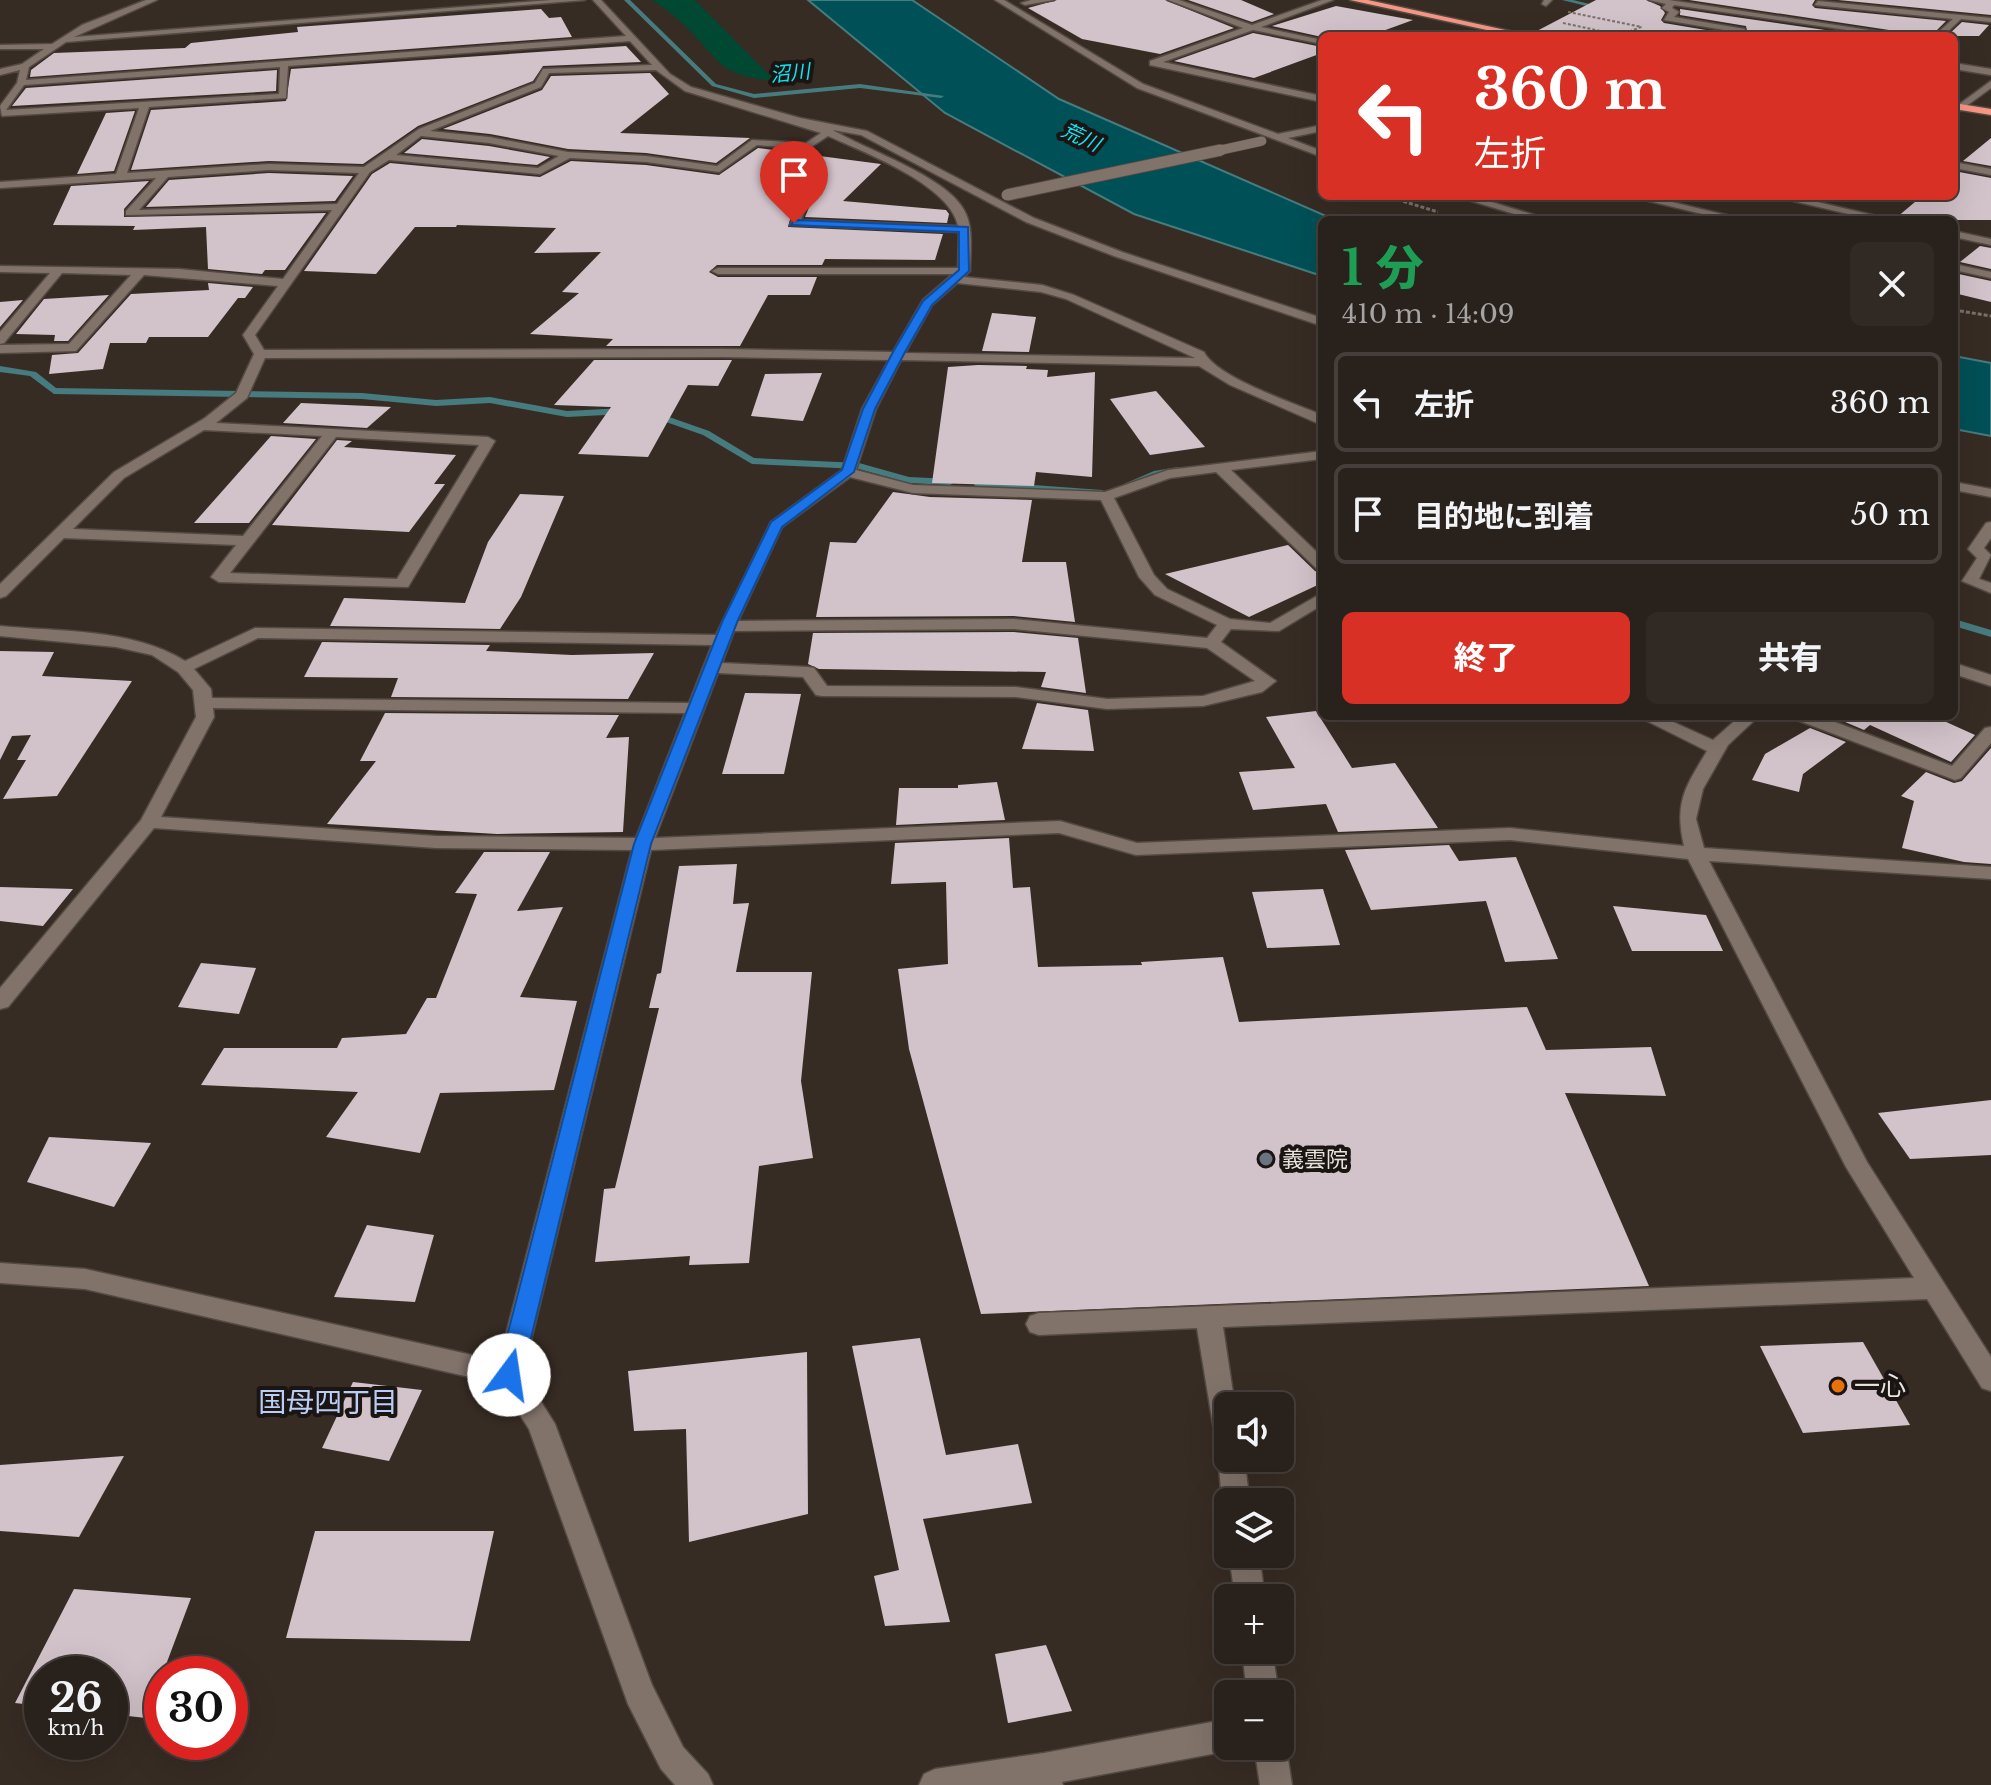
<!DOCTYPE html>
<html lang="ja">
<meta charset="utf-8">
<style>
body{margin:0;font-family:"Libre Baskerville","Noto Sans JP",serif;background:#312924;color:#f1f3f6;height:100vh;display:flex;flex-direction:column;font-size:30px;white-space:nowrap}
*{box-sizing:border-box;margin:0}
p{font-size:26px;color:#a5a3a3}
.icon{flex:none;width:44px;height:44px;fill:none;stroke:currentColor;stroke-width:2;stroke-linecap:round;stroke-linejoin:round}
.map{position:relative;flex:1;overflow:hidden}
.panel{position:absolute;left:1318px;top:216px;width:640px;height:504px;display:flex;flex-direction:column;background:#29211b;border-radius:12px;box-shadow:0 8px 32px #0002,0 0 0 2px #453e3a}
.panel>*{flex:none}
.banner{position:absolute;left:1318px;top:32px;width:640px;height:168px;border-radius:12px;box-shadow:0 8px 32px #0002,0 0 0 2px #453e3a;background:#d93025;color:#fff;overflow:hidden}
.tools{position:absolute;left:1214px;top:1392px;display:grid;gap:16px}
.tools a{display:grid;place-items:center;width:80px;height:80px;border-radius:12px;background:#29211b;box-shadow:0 8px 32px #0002,0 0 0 2px #453e3a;font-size:40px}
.speed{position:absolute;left:24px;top:1656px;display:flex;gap:16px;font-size:40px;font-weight:700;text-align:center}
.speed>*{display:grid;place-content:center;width:104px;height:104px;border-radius:50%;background:#29211b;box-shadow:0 8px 32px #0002,0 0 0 2px #453e3a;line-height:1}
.speed small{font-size:20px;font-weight:400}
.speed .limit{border:12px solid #d22;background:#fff;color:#111}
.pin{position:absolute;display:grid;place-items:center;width:68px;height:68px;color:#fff;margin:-82px -34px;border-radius:50% 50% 50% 0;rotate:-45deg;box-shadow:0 0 8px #0007}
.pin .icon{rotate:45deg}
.me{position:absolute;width:88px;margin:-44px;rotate:14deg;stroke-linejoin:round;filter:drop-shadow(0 0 6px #0008)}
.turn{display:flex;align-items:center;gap:28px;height:168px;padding:0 24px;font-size:36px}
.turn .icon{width:104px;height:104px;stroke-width:2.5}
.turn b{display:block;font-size:56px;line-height:68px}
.round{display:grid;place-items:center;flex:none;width:84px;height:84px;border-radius:12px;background:#312924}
.overview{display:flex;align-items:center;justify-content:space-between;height:136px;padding:0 24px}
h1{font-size:48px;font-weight:800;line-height:60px;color:#1e9e55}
.button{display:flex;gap:16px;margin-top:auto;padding:16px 24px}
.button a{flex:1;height:92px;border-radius:12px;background:#d93025;color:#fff;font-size:32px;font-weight:800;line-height:92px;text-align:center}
.button a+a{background:#312924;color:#f1f3f6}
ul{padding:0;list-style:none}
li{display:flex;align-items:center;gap:24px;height:100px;margin:0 16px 12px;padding:0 8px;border:4px solid #453e3a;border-radius:12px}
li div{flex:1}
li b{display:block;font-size:30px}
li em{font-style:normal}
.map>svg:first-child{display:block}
.green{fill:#004831}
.water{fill:#005057;stroke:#467c7f;stroke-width:2}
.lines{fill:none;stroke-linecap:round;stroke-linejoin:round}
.stream{fill:#467c7f;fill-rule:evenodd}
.building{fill:#d2c2ca}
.minor-casing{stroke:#534a43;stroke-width:3}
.highway-casing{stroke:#534a43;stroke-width:3}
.path-far1{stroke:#7b716a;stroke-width:2;stroke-dasharray:3 2;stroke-linecap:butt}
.path{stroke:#7b716a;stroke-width:3;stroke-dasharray:4 2;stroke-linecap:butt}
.minor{fill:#81736a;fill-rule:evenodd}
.highway{fill:#f79685;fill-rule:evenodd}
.minor-bridge-far1-casing{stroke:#534a43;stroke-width:10;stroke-linecap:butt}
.minor-bridge-casing{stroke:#534a43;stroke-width:13;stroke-linecap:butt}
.minor-bridge-far1{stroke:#81736a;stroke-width:9}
.minor-bridge{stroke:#81736a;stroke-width:11}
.route{fill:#1a73e8;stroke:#114b97;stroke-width:2}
.worship-dot{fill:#6b7280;stroke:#1a1512;stroke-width:3}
.food-dot{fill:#e8710a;stroke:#1a1512;stroke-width:3}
.labels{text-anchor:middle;stroke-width:8;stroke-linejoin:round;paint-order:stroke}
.far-water-label{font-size:20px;font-style:italic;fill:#0ce7f7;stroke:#1a1512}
.poi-label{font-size:22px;fill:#eae2dd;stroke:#1a1512;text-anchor:start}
.near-poi-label{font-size:26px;fill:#eae2dd;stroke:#1a1512;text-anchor:start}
.near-neighbourhood-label{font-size:28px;fill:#b9cdf5;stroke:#1a1512}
</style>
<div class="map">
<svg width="1991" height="1785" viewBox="0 0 1991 1785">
<rect width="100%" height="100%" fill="#372c24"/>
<path class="green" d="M652 0H695L775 81C714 75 721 59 682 23 673 14 662 7 652 0Z"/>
<g class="water">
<path d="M808 0H912L1059 99 1335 220H1322V276L1134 214 945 113Z"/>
<path d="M1954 356 1991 363V436L1954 429Z"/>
</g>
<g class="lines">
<g class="stream">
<path d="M624 0H630L716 84 754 94 860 84 944 96 941 98 860 88 754 98 712 86Z"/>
<path d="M1562 0H1573L1606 8 1603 10Z"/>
<path d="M0 366 36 372 56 388 362 393 436 400 490 397 567 411 624 408 629 411 624 414 567 417 490 403 436 406 362 399 54 394 30 376 0 372Z"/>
<path d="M652 411 709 431 754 458 859 463 909 477 950 479 955 482 950 485 909 483 859 469 752 464 703 435 649 416 647 414Z"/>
<path d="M1178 467 1182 468V472L1160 476 1129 487 1124 484 1154 471Z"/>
<path d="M979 481 1102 490 1107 493 1102 496 975 486 974 484Z"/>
<path d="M1954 619 1991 630V637L1954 626Z"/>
</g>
</g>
<g class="building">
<path d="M1057 0H1165L1234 28 1160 54 1082 39 1028 8Z"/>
<path d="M1188 0H1241L1274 14 1252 22Z"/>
<path d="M1596 0H1646L1660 6 1665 13 1661 20 1664 23 1742 36 1747 31 1746 26 1680 15V9L1867 36H1536L1533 33Z"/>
<path d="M1689 0H1815L1812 5 1815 8 1946 21 1931 36H1912L1909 33Z"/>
<path d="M1838 0H1991V15Z"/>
<path d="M1336 6 1413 20 1369 36 1322 37 1272 26Z"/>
<path d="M541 9 549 18 561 17 572 37 30 77 31 70 54 53 185 48 191 43 298 32 297 27Z"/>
<path d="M1962 22 1989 25 1979 36H1947Z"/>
<path d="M1253 33 1322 47V53L1254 78 1174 61Z"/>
<path d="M626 46 641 62 543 66 533 81 418 126 363 164 269 161 131 170 151 110 286 101 291 69Z"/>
<path d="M277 70 276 91 12 106 26 88Z"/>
<path d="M650 73 669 94 620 133 750 138 716 163 646 153 568 149 490 134 443 129 542 90 551 76Z"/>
<path d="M135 111 114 171 77 174 106 113Z"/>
<path d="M1991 138V166L1963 161Z"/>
<path d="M422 139 489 146 550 157 537 165 404 153Z"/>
<path d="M758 148 881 164 843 201 946 210 949 214 947 223 805 217 810 205 800 200 794 205 788 227 943 234 935 260 825 259 822 265H717L709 272 718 277H817L810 295H768L740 346H606L613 339 530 334 579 293 562 292 601 252 534 253 556 228 457 225 456 227H415L376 274 304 271 372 174 390 163 540 177 571 161 646 165 719 175Z"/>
<path d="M1954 171 1991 178V220H1897L1896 218 1922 196H1954Z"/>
<path d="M269 173 353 176 335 201 146 207 169 180Z"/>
<path d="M149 181 124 209V217L326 213 285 270H265L262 274 208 269 206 227 133 230 135 226 53 225 71 186Z"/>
<path d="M1980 246 1991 248V269L1960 262Z"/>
<path d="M1954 273 1991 281V302L1954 293Z"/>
<path d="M208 283 253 287 245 298H238L208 337H149L146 343H110L103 369 49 374 52 355 78 353 131 294 209 290Z"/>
<path d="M109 295 68 341H54L55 335 16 334 44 299Z"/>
<path d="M23 300 0 327V302Z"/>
<path d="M992 313 1036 317 1029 352 982 351Z"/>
<path d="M594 360H732L718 386 688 385 648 457 578 454 611 407 554 405Z"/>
<path d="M978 365 1027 366 1026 369 1048 370 1047 377 1095 372 1092 477 1036 472 1034 486 932 483 948 367Z"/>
<path d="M822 373 803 421 751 416 765 374Z"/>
<path d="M1156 391 1205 447 1150 455 1110 399Z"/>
<path d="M301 403 391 407 367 428 283 423Z"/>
<path d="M271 436 316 439 249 523H194Z"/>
<path d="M337 440 352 441 344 447 456 455 434 484H445L409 532 272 525Z"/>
<path d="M893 492 930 497 1032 500 1022 562H1066L1075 622 1014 616 816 617 830 542 856 543Z"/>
<path d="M520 494 564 496 521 597 500 629 330 626 344 598 465 603 488 542Z"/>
<path d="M1288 545 1315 571 1322 574V583L1249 617 1165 574Z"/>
<path d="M1014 632 1078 638 1086 693 1041 687 1046 672 819 669 808 664 813 633Z"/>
<path d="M322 642 490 645 486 651 572 655 654 653 628 699 391 697 398 678 304 677Z"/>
<path d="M0 651 54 652 42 676 132 681 57 796 3 799 26 760H17L31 735 12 736 0 760Z"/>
<path d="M745 693 801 694 784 774H722Z"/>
<path d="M1037 703 1088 710 1094 751 1022 749Z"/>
<path d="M1316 711 1352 768 1395 763 1438 828 1338 832 1326 804 1253 810 1239 772 1295 768 1266 717Z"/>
<path d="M385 713 619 715 606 738 629 737 623 832 497 834 327 824 376 761H360Z"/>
<path d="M1831 716H1933L1975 735 1951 762 1870 725 1864 730Z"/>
<path d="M1810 728 1846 742 1803 774 1799 792 1752 780 1765 754Z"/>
<path d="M1991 748V864L1964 862 1902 848 1914 801 1901 796 1926 772 1954 783 1962 781Z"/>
<path d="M997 782 1005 820 896 825 899 788H958V785Z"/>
<path d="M1009 838 1013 888 1030 887 1038 967 1142 965 1141 962 1223 957 1239 1022 1527 1007 1546 1050 1651 1047 1666 1096 1565 1093 1649 1286 981 1314 909 1049 898 969 948 964 946 882 891 884 895 843Z"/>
<path d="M1449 845 1459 861 1516 857 1558 959 1505 962 1486 901 1371 910 1345 850Z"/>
<path d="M484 852H550L517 911 563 907 520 997 577 1001 554 1090 440 1093 420 1153 326 1137 358 1092 201 1085 224 1048H337L342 1038 406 1034 427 998H436L477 894 455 893Z"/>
<path d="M737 864 733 904 749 903 736 972H812L801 1081 813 1158 759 1166 749 1263 689 1265 690 1256 595 1262 604 1189 615 1188 659 1008H649L657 974 661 973 679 866Z"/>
<path d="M0 887 73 889 43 926 0 921Z"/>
<path d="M1323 889 1340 945 1267 948 1252 892Z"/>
<path d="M1613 906 1706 915 1723 951H1632Z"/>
<path d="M201 963 256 968 239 1014 178 1007Z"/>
<path d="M1991 1100V1155L1910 1159 1878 1113Z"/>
<path d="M49 1137 151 1143 114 1207 27 1182Z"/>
<path d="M367 1225 434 1235 415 1302 334 1297Z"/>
<path d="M920 1338 946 1455 1018 1444 1032 1503 923 1519 950 1622 885 1626 874 1576 899 1570 852 1346Z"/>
<path d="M1863 1342 1910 1425 1803 1433 1760 1346Z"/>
<path d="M807 1352 808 1514 689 1542 686 1429 634 1431 628 1371Z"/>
<path d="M353 1382 422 1390 389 1461 322 1448Z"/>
<path d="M124 1456 79 1537 0 1531V1465Z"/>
<path d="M315 1531H494L470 1641 286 1638Z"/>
<path d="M74 1589 191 1598 146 1718 110 1714V1674H42V1706L15 1703Z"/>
<path d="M1046 1645 1072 1711 1008 1723 995 1654Z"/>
</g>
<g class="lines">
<g class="minor-casing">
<g id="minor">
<path d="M146 0H157L74 37 551 0H585L66 42 29 67 26 80 626 36 593 0H601L670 74 691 87 800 118 867 131 1034 218 1122 252 1322 318V326L1114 256 1026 222 861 135 833 130C866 150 946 176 964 210 974 227 970 252 970 271L964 277 1042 285 1074 295 1204 352C1217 378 1294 403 1322 415V424L1317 423 1230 385 1199 366 901 360 876 409 856 470 913 485 1105 492 1168 470 1322 451V459L1231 470 1322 557V571L1317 569 1216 472 1170 478 1114 498 1154 575 1167 589 1230 619 1270 623 1322 593V605L1279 631 1231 629 1221 642 1276 681 1262 692 1203 706 1107 709 1016 697 822 696 816 695 803 677 718 673 655 838 1060 821 1137 843 1510 828 1684 846C1674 802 1685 788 1707 751L1637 716H1660L1713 740 1740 716H1759L1728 745 1703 789 1696 819 1704 848 1991 867V879L1709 861 1867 1162 1991 1357V1391L1982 1388 1927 1299 1223 1327 1235 1406H1228V1458H1244L1250 1502H1228V1512L1222 1502 1218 1455 1197 1328 1039 1335 1030 1332 1026 1324 1030 1316 1039 1313 1914 1278 1846 1167 1688 859 1510 840 1136 855 1059 833 651 850 523 1373 555 1424 652 1685 683 1747 708 1774 713 1785H675L661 1769 628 1704 529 1429 500 1384 85 1289 0 1283V1263L85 1269 499 1361 632 850 436 848 154 828 8 1007 0 1009V988L141 820 196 717 193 690 178 672 152 655 116 647 0 636V626C60 632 132 628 185 661L255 628 716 635 771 522 842 470 862 409 889 360 722 357 265 358 247 398 216 423 488 437 495 441 408 587 219 582 211 577 236 545 64 538 6 596 0 598V584L114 472 205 418 236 393 254 354 243 335 278 286 144 275 76 351 0 353V345L69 344 131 275 62 273 4 343 0 344V332L50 273 0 272V266L179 269 283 279 332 210 126 215V211L156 178 0 188V182L116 174 139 108 2 116 0 106 17 83 20 70 0 75V69L22 64 44 49H0V45L52 44 82 25ZM630 41 652 65 543 69 535 83 419 129 364 167 269 164 127 173 149 107 286 98 288 66ZM280 67 279 94 6 110 24 85ZM656 70 685 91 821 133 806 143 752 140 717 166 646 156 568 152 489 137 430 131 541 87 549 73ZM421 136 489 143 559 156 538 168 396 155ZM828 136C864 152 950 185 958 226L801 220 807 206 802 203 797 206 790 225 959 232 958 268H718L712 271 718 274H953L923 300 893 352 722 349 264 350 255 335 370 172 389 160 540 174 570 158 646 162 719 172 757 145 808 149ZM269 170 359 173 337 204 139 210 168 177ZM957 283 1041 292 1066 299 1195 358 905 353 932 305ZM204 430 322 436 243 536 73 529 124 478ZM336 437 479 445 397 579 230 573ZM850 477 913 493 1101 500 1139 577 1155 595 1217 625 1207 638 1014 619 738 621 782 527ZM1014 629 1207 648 1255 681 1203 696 1107 699 1016 687 827 686 814 668 808 667 722 663 734 631ZM258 638 712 645 689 703 212 698 211 689 194 669ZM213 708 685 713 636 838 436 836 161 817 214 717Z"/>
<path d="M995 0H1004L1143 84 1278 134 1322 125V131L1288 138 1322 151V157L1137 88Z"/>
<path d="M1031 0H1054L1025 5 1021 3Z"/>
<path d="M1168 0H1179L1252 25 1322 0H1333L1261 27 1322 40V44L1253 30 1163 62 1322 96V102L1150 65V61L1243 28Z"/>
<path d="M1544 0H1552L1546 6 1542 4Z"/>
<path d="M1649 0H1669L1909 36H1888L1674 5 1672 8 1679 12 1674 17 1745 29 1742 33 1664 20 1669 12 1662 8 1666 4Z"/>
<path d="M1818 1 1991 18V22L1961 19 1943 36H1934L1953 19 1815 5Z"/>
<path d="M1954 63 1991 69V75L1954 69Z"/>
<path d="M1991 81V88L1954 115V108Z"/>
<path d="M1954 162 1991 169V175L1954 168Z"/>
<path d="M1455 196H1472L1551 220H1534Z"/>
<path d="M1628 196H1647L1747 220H1727Z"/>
<path d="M1772 196H1792L1894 220H1874Z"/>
<path d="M1954 231 1991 239V245L1954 237Z"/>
<path d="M1954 264 1991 272V278L1954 270Z"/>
<path d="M1954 482 1991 489V497L1954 490Z"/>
<path d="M1991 522V538L1984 548 1991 555 1979 579 1991 583V593L1962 581 1977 558 1968 549 1986 523Z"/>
<path d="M1954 663 1991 675V686L1954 674Z"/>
<path d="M1794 716H1819L1952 766 1985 728 1991 727V743L1961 778 1955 780 1797 720Z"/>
<path d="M1229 1554H1259L1265 1598H1235Z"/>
<path d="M1242 1650H1272L1279 1694H1247Z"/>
<path d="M1228 1719V1746H1239L1228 1751 1062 1782 1063 1785H919L924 1774 935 1769 1044 1753Z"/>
<path d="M1280 1734 1286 1746 1292 1785H1260L1254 1746H1280Z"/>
</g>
</g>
<g class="highway-casing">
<g id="highway">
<path d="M1350 0H1368L1533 36H1514Z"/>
<path d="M1954 103 1991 109V115L1954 109Z"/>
</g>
</g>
<g class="path-far1">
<path d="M1568 12 1642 27"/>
<path d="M1563 23 1624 36"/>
<path d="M1620 35 1641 27"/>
</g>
<g class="path">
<path d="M1386 196 1438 212"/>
<path d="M1954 310 1991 316"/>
</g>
<use href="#minor" class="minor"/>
<use href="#highway" class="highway"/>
<g class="minor-bridge-far1-casing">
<path id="minor-bridge-far1" d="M1212 152 1262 141"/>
</g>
<g class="minor-bridge-casing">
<path id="minor-bridge" d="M1007 195 1221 150"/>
</g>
<use href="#minor-bridge-far1" class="minor-bridge-far1"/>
<use href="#minor-bridge" class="minor-bridge"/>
</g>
<path class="route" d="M794 220 968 227 969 271 932 305 905 352 875 409 854 472 782 527 738 620 651 844 522 1375 518 1383 509 1386 501 1383 497 1375 634 844 723 620 771 522 842 470 863 409 893 352 923 301 959 270V232L791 225Z"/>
<circle class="worship-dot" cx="1266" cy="1159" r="8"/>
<circle class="food-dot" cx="1838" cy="1386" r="8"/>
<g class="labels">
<g class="far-water-label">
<text transform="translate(790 73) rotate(-6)" y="7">沼川</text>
<text transform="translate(1081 137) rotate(25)" y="7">荒川</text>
</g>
<g class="poi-label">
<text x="1282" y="1167">義雲院</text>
</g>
<g class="near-poi-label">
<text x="1854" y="1395">一心</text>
</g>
<g class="near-neighbourhood-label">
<text x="328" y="1412">国母四丁目</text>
</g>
</g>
</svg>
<div class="tools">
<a><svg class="icon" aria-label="sound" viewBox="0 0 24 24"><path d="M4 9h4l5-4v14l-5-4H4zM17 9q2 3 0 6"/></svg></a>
<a><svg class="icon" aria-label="layers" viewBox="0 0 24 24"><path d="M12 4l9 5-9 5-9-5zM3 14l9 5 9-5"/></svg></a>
<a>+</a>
<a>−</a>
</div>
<div class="speed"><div>26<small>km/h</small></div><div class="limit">30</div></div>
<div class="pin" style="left:794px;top:223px;background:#d93025"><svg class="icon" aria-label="arrive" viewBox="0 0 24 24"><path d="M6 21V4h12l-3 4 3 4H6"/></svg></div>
<svg class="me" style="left:509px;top:1375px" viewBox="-20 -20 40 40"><circle r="19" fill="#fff"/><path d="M0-13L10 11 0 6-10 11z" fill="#1a73e8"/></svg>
<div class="banner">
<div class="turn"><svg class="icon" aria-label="left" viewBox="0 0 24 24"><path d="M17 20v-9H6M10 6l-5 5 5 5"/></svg><div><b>360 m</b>左折</div></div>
</div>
<section class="panel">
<div class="overview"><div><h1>1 分</h1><p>410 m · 14:09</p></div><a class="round"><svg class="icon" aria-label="close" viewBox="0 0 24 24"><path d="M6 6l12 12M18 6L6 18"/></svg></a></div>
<ul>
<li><svg class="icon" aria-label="left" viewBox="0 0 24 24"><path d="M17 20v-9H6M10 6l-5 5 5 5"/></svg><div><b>左折</b></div><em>360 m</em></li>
<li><svg class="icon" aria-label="arrive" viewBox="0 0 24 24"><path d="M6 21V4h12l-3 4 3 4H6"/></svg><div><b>目的地に到着</b></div><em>50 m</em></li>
</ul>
<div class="button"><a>終了</a><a>共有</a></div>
</section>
</div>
